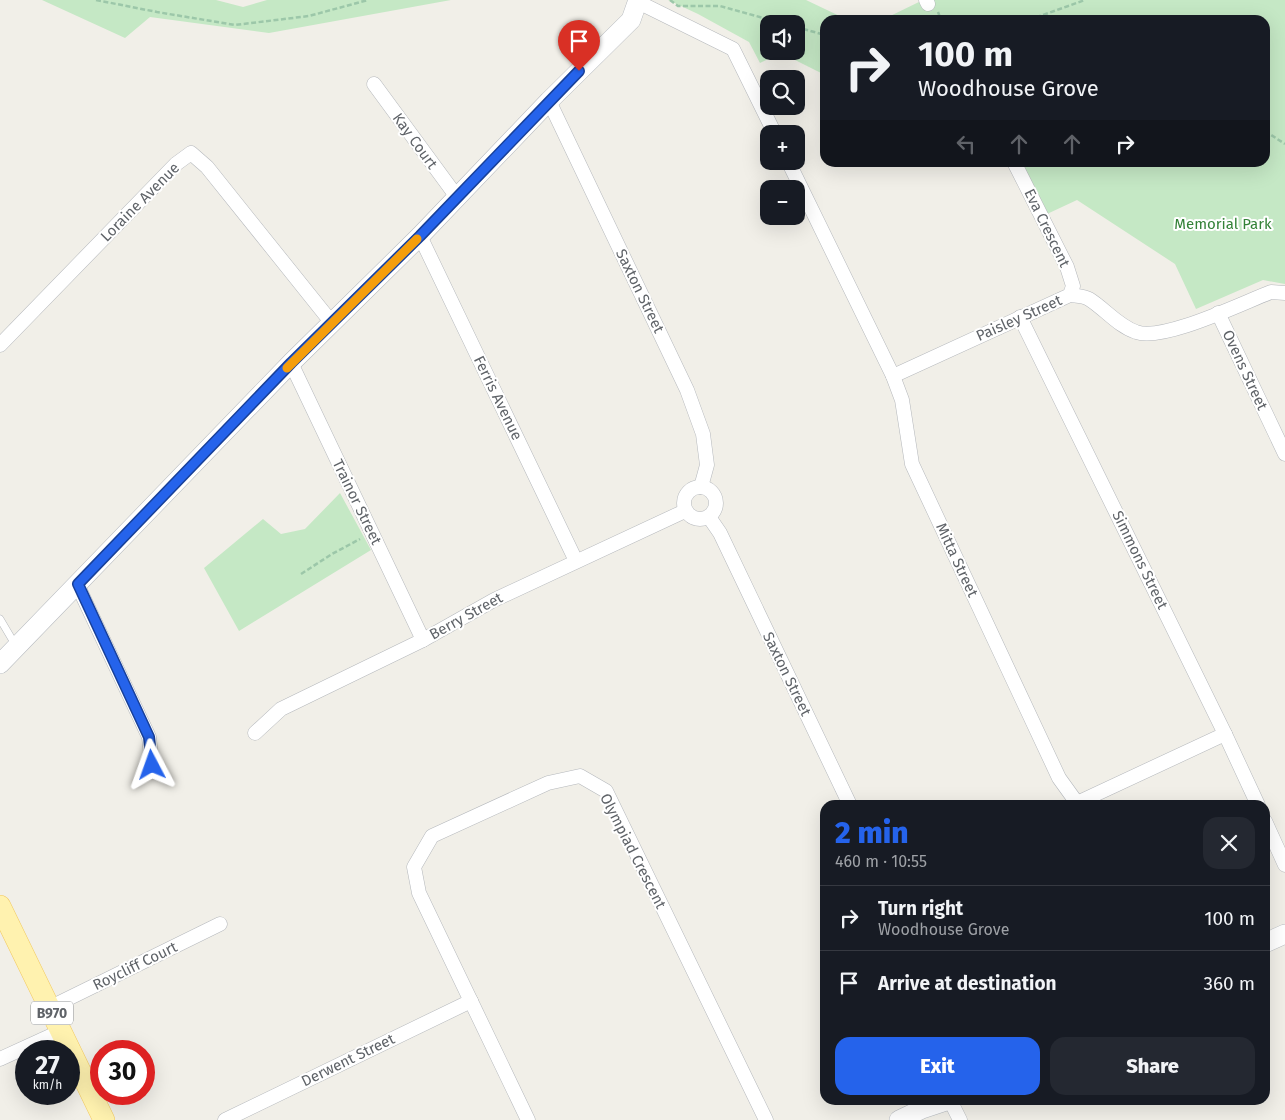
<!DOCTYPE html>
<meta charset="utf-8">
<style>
body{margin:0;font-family:"Fira Sans",sans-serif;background:#242831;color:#f1f3f6;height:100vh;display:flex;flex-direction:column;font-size:19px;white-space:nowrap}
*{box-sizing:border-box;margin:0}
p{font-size:16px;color:#9ea1a6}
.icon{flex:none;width:28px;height:28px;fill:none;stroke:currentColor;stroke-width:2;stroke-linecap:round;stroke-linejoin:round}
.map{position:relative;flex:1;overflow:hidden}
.sheet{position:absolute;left:820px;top:800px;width:450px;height:305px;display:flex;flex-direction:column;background:#171b24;border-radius:15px;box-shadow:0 5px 20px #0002}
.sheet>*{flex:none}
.banner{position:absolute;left:820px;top:15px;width:450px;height:152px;border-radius:15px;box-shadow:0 5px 20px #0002;background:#171b24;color:#f1f3f6;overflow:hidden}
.fabs{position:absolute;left:760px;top:15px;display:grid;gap:10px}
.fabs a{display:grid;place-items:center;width:45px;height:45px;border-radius:10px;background:#171b24;box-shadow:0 5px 20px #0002;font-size:25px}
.speed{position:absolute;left:15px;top:1040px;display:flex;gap:10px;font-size:25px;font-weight:700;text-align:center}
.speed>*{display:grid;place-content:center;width:65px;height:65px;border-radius:50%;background:#171b24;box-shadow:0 5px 20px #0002;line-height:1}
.speed small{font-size:12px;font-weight:400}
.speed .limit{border:8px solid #d22;background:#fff;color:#111}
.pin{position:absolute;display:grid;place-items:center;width:42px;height:42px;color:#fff;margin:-51px -21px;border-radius:50% 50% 50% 0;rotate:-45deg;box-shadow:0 0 5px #0007}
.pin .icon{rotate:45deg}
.me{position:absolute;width:55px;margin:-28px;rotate:356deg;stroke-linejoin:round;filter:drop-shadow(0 0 4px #0008)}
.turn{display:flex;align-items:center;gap:18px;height:105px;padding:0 15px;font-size:22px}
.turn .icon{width:65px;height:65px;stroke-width:2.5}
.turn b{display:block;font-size:35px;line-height:42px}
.lanes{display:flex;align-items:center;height:48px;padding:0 15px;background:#0003;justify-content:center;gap:25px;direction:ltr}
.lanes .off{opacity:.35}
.round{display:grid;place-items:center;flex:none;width:52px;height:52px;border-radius:15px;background:#242831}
.summary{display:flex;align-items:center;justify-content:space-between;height:85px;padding:0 15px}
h1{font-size:30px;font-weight:800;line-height:38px;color:#2563eb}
.button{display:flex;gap:10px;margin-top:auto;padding:10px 15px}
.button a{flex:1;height:58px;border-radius:15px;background:#2563eb;color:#fff;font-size:20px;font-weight:800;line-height:58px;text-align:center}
.button a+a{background:#242831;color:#f1f3f6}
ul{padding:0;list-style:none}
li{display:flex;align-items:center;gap:15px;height:65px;padding:0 15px;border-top:1px solid #363941}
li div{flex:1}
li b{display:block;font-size:19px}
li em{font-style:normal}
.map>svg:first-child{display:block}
.green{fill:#c5e8c5;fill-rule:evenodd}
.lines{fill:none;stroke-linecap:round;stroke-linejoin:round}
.lane-casing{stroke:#b5b8bc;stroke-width:8}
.street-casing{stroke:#b5b8bc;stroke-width:15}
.secondary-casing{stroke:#b6babf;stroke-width:20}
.primary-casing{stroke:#f2c960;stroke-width:22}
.path{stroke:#9cc7a9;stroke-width:2.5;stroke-dasharray:5 2.5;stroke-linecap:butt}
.lane{stroke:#fff;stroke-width:7}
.street{stroke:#fff;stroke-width:14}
.secondary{stroke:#fff;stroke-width:19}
.primary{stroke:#fff2af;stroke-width:21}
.route-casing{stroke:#184099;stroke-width:12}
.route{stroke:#2563eb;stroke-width:9}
.slow{stroke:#f59e0b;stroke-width:9}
.labels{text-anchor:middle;stroke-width:4;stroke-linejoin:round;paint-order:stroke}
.shield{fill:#fff;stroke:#8f9295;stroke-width:1}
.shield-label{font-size:14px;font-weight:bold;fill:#5f6368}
.street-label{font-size:15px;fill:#5f6368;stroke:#fff}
.park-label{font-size:15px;fill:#348238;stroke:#fff}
</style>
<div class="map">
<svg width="1285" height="1120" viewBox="0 0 1285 1120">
<rect width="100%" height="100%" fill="#f1efe8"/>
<g class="green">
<path d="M42 0H216L243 7 267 0H451L269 33 150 17 125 38Z"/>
<path d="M668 0H806L848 20H825V75L781 53 760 63 749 42 698 14ZM769 24H796V51H769Z"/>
<path d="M923 0H1285V284L1263 280 1196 309 1175 264 1077 200 1047 214 1020 163 1265 162V20H882Z"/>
<path d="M340 493 371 550 239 631 204 568 263 519 281 534 305 529Z"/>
</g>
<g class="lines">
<g class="lane-casing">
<path id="lane" d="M0 619 16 646"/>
</g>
<g class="street-casing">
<g id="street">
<path d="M926 0 928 4"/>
<path d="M638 2 733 49 775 134"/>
<path d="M374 84 457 197"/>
<path d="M549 101 687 390 703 434 707 465 701 487"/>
<path d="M788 161 893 376 902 400 912 464 1059 778 1077 803 1225 734"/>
<path d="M1014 162 1067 267 1073 286 1070 295"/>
<path d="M420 236 576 561"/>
<path d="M1218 313 1285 454"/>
<path d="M1020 317 1225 734 1258 805"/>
<path d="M0 345 176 164 191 153 207 167 332 323"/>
<path d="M291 363 423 640"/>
<path d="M893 376 1070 295C1076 296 1084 296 1089 299 1105 309 1118 326 1136 332 1163 342 1242 303 1271 292L1285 293"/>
<circle cx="700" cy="503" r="16"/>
<path d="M709 517 720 533 850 805"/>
<path d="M77 584 149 737 152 765"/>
<path d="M255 733 281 709 423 640 494 600 685 511"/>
<path d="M1265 821 1285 865"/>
<path d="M49 1008 220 924"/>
<path d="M0 1059 61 1031"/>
<path d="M950 1100 960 1120"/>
<path d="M225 1120 471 1001"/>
<path d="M528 1120 419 893 414 867 432 836 548 783 580 776 606 791 766 1120"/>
</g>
</g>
<g class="secondary-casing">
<g id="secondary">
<path d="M0 664 291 363 420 236 549 101 631 20 638 0"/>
<path d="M1265 943 1285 934"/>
<path d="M899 1120 922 1109 949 1100"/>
</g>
</g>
<g class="primary-casing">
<path id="primary" d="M0 906 104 1120"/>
</g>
<g class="path">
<path d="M96 0 157 12 235 25 309 16 368 0"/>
<path d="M670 0 678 6H720L785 24"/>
<path d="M938 12 941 20"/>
<path d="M1029 20 1085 0"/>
<path d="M796 27 825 35"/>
<path d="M1265 131 1285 144"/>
<path d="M301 574 332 554 360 539"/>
</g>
<use href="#lane" class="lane"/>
<use href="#street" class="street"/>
<use href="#secondary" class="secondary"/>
<use href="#primary" class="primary"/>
</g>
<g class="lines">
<g class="route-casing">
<path id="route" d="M152 765 149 737 78 584 291 363 420 236 579 71"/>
</g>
<use href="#route" class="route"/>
<path class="slow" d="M287 368 417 239"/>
</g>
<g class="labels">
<rect class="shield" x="31" y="1001.5" width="42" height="23" rx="4"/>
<g class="shield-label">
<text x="52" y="1018">B970</text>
</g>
<g class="street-label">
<text transform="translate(415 141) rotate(54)" y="5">Kay Court</text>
<text transform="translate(140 202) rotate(-45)" y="5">Loraine Avenue</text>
<text transform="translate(1047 228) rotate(64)" y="5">Eva Crescent</text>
<text transform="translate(640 291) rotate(64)" y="5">Saxton Street</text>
<text transform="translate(1019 318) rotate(-24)" y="5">Paisley Street</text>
<text transform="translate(1245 370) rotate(65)" y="5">Ovens Street</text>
<text transform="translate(498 398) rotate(64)" y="5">Ferris Avenue</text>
<text transform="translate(357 502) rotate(64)" y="5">Trainor Street</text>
<text transform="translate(957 560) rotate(65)" y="5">Mitta Street</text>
<text transform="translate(1140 560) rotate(64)" y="5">Simmons Street</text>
<text transform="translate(466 616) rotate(-29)" y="5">Berry Street</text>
<text transform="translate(787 674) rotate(64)" y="5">Saxton Street</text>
<text transform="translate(633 851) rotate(63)" y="5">Olympiad Crescent</text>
<text transform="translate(135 966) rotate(-26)" y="5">Roycliff Court</text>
<text transform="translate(348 1060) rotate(-26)" y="5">Derwent Street</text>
</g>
<g class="park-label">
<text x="1223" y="229">Memorial Park</text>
</g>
</g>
</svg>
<div class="fabs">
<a><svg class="icon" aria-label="sound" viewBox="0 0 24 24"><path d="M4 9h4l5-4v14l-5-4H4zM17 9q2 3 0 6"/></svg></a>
<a><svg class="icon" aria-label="search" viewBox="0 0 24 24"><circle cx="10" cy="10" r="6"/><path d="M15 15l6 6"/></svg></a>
<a>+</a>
<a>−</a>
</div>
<div class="speed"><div>27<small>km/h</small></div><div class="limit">30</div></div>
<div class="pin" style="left:579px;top:71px;background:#d93025"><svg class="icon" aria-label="arrive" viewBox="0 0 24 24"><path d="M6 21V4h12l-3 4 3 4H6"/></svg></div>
<svg class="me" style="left:152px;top:765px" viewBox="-20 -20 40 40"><path d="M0-17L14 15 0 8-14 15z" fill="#2563eb" stroke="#fff" stroke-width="4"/></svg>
<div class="banner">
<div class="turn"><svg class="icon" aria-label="right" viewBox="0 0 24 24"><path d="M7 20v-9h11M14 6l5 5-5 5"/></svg><div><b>100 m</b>Woodhouse Grove</div></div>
<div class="lanes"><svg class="icon off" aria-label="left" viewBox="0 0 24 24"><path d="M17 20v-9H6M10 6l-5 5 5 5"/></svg><svg class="icon off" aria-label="ahead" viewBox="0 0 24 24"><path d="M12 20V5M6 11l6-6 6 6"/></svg><svg class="icon off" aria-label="ahead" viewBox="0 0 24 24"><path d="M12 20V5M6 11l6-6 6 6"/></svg><svg class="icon" aria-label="right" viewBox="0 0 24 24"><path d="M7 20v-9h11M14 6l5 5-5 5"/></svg></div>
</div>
<section class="sheet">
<div class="summary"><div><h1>2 min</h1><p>460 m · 10:55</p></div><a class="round"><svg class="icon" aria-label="close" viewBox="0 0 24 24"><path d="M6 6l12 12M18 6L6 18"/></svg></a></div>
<ul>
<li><svg class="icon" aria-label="right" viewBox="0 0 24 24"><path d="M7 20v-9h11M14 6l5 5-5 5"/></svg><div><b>Turn right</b><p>Woodhouse Grove</p></div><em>100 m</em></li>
<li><svg class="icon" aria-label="arrive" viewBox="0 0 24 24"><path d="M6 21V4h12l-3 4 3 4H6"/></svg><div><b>Arrive at destination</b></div><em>360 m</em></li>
</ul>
<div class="button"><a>Exit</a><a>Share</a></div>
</section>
</div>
